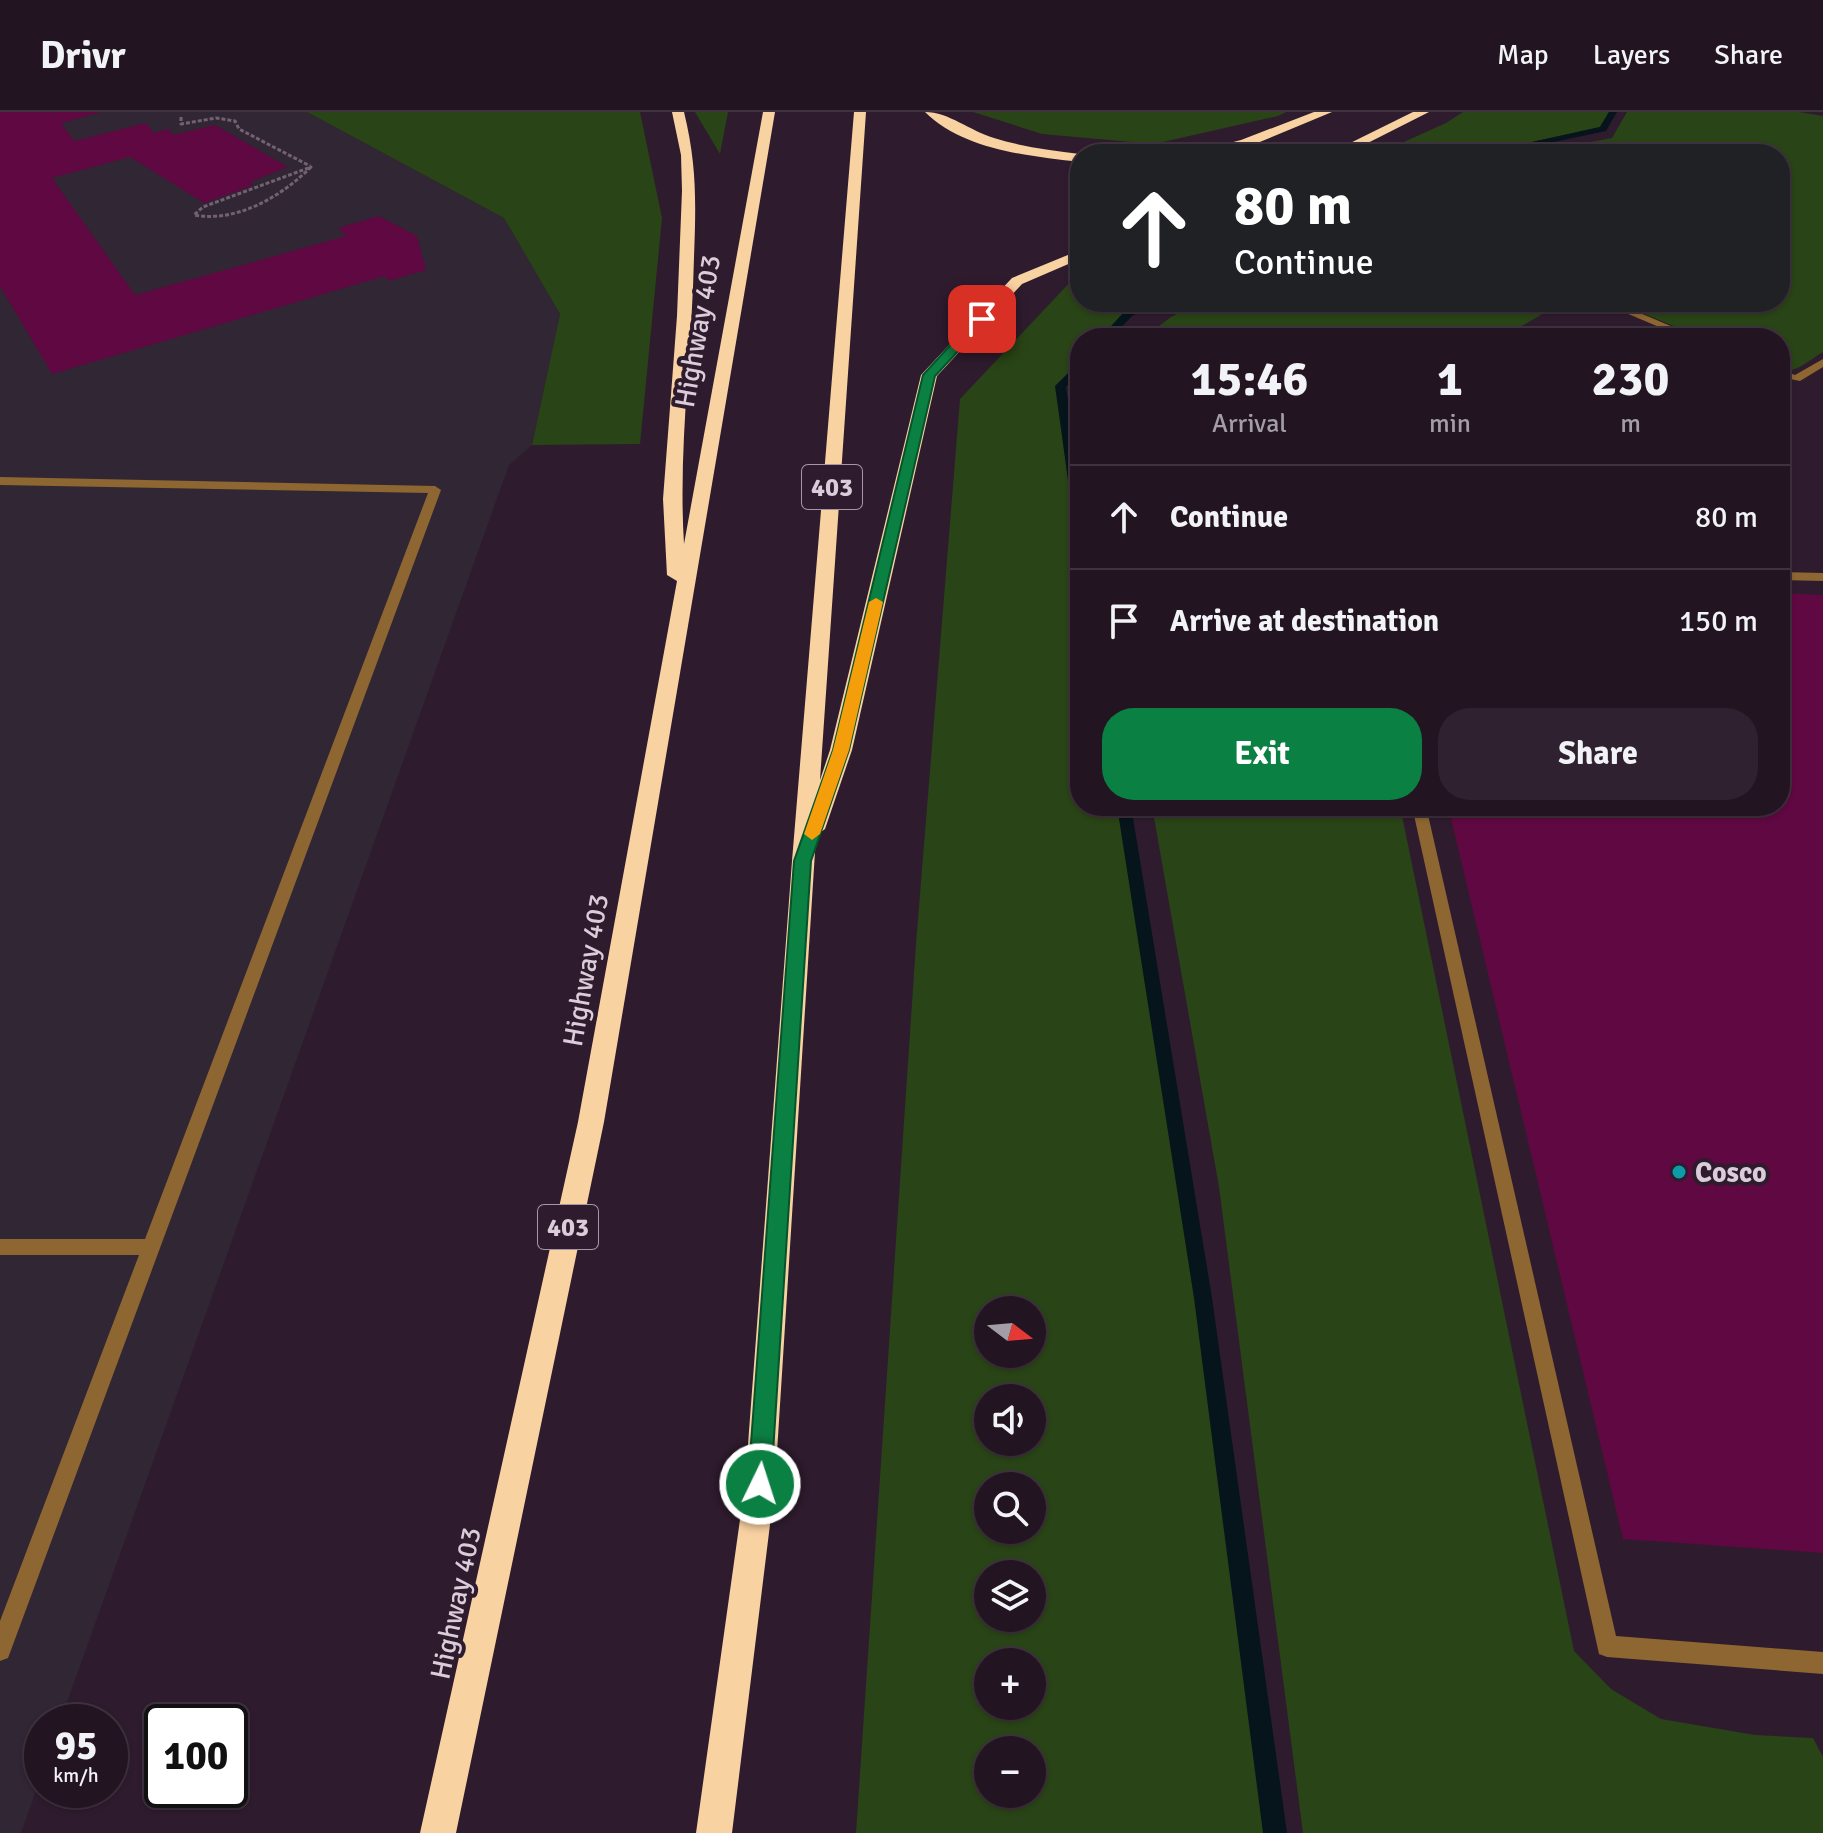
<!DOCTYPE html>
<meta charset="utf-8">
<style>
body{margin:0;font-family:Signika,sans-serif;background:#2f212f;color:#f1f3f6;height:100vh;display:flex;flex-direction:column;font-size:30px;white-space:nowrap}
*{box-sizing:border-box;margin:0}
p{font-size:26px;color:#a39ea5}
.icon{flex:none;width:44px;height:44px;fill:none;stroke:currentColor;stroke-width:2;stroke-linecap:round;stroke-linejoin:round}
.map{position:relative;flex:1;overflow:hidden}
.sheet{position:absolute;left:1070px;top:216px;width:720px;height:488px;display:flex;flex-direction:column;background:#231422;border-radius:32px;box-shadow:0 2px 6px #0004,0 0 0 2px #403340}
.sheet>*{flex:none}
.banner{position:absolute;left:1070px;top:32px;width:720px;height:168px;border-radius:32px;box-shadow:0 2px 6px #0004,0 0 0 2px #403340;background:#202124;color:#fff;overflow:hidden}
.needle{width:52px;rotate:106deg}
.fabs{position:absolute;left:974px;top:1184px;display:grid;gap:16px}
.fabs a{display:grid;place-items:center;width:72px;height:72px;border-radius:50%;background:#231422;box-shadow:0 2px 6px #0004,0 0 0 2px #403340;font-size:40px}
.speed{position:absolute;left:24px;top:1592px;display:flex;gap:16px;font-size:40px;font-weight:700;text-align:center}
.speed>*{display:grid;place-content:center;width:104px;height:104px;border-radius:50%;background:#231422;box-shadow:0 2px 6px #0004,0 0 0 2px #403340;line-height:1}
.speed small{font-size:20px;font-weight:400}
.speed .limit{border:4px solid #111;border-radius:12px;background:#fff;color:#111}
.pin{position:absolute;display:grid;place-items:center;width:68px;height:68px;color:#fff;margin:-34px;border-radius:16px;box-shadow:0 4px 12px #0006}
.me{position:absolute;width:88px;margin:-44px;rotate:4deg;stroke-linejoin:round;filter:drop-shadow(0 0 6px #0008)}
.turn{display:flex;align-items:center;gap:28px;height:168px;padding:0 32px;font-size:36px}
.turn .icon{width:104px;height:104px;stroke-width:2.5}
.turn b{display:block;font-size:56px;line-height:68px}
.eta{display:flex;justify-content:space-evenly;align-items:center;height:136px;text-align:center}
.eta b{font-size:48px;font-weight:800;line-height:56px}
.primary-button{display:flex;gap:16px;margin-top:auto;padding:16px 32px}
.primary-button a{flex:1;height:92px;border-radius:32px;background:#0b8043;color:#fff;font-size:32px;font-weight:800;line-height:92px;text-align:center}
.primary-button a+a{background:#2f212f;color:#f1f3f6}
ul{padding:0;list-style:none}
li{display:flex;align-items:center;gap:24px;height:104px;padding:0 32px;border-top:2px solid #403340}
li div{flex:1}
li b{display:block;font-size:30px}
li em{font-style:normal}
header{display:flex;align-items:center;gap:48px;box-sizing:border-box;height:112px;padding:0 40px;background:#231422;border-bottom:2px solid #403340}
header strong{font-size:38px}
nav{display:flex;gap:44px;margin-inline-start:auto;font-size:28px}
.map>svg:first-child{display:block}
.commercial{fill:#302634}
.green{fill:#294416;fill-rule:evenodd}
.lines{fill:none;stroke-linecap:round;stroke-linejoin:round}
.stream{fill:#06141c;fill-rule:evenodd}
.building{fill:#600841}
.path{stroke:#736172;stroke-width:3;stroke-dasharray:4 2;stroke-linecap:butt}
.lane{fill:#8d6631;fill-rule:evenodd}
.highway{fill:#f9d2a2;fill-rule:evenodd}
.route{fill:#0b8043;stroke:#07532c;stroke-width:2}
.slow{fill:#f59e0b}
.culture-dot{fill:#0f9aa8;stroke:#2f1b2e;stroke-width:3}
.labels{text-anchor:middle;stroke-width:8;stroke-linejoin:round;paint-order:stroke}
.shield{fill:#2f1b2e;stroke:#a797a6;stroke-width:2}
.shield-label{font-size:26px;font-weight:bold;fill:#daccd9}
.street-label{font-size:28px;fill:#daccd9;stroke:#2f1b2e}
.poi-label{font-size:28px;font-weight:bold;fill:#daccd9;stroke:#2f1b2e;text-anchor:start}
</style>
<header>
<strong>Drivr</strong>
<nav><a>Map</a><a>Layers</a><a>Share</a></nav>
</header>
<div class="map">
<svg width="1823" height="1721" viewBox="0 0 1823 1721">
<rect width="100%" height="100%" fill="#2f1b2e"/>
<path class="commercial" d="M0 0H307L504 106 560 202 532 333 509 353 60 1610H42V1662L21 1721H0Z"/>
<g class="green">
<path d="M307 0H640L662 106 640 332 532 333 560 202 504 106Z"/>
<path d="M695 0H728L720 42Z"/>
<path d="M973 0H1286L1278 4 1154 32 1042 22Z"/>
<path d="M1463 0H1609L1600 15 1478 42H1377L1446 11Z"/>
<path d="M1627 0H1799L1823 4V240C1809 248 1796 262 1780 258V226H1703L1615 190H1780V42H1525L1612 26Z"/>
<path d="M1080 163V190H1149L1127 200 1102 226H1080V249L1056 273 1080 466V694H1120L1195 1167 1266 1721H856L916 832 960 287 1074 166ZM988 1198H1032V1242H988ZM988 1286H1032V1330H988ZM1032 1374V1418H988V1374ZM988 1462H1032V1506H988ZM1032 1550V1594H988V1550ZM1032 1638V1682H988V1638Z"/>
<path d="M1200 190H1563L1501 226H1143L1171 205Z"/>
<path d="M1152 694H1400L1574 1539 1611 1577 1661 1607 1755 1623 1813 1626 1823 1645V1721H1303L1219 1075Z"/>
</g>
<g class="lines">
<g class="stream">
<path d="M1609 0H1617L1606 19 1496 42H1478L1600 15Z"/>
<path d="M1146 190H1160L1132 204 1111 226H1100L1124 200Z"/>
<path d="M1080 250V259L1066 275 1080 370V414L1074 410 1055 274Z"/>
<path d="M1117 694H1131L1212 1186 1287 1721H1263L1194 1186Z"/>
</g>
</g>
<g class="building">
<path d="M0 0H101L61 11 74 29 146 11 154 21 168 17 173 23 215 13 288 55 250 70 254 73 204 91 130 45 52 66 135 183 346 124 338 116 379 104 417 124 426 158 389 169 385 164 52 262 0 174Z"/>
<path d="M1780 481 1823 483V1441L1623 1427 1448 694H1780Z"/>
</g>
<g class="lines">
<g class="path">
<path d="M181 5V12L216 6 235 9 239 17 310 54"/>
<path d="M311 55C282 84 237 111 194 103L203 95Z"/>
</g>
<g class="lane">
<path d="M1600 190H1614L1699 226H1685Z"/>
<path d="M1823 247V255L1800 269 1780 265V258L1795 263Z"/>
<path d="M0 365 435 374 441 378 11 1538 8 1546 0 1549V1509L139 1143H0V1127H145L428 381 0 373Z"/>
<path d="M1780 460 1823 461V469L1780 468Z"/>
<path d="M1412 694H1426L1616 1524 1823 1540V1562L1607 1545 1599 1542Z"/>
</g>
<g class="highway">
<path d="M672 0H684C697 53 696 91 694 145 692 241 678 337 684 432L763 0H775L604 1010 456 1721H420L578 1010 677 469 667 463 663 387 677 204 682 79 681 43Z"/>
<path d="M854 0H866L820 668 830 638 921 263 1012 166 1080 138V147L1022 172 937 264 852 638 825 717 816 724 775 1372 732 1721H696L745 1372 792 749Z"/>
<path d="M925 0C949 0 970 19 994 26 1022 35 1051 38 1080 42V50C1029 44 963 38 925 0Z"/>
<path d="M1314 0H1332L1250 34 1213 42H1187L1241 28Z"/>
<path d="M1413 0H1429L1346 42H1328Z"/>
</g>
</g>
<path class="route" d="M977 204 988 207 935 264 849 638 811 749 771 1372 768 1380 760 1383 752 1380 748 1372 794 749 833 638 923 263Z"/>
<path class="slow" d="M876 486 883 490 849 638 820 722 812 728 804 722 833 638 869 490Z"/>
<circle class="culture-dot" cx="1679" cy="1060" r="8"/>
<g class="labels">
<g class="shield">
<rect x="802" y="353" width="60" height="44" rx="6"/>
<rect x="538" y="1093" width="60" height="44" rx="6"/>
</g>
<g class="shield-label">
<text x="832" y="384">403</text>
<text x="568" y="1124">403</text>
</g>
<g class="street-label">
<text transform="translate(697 219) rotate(-80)" y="10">Highway 403</text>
<text transform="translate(585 858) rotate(-80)" y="10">Highway 403</text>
<text transform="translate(455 1491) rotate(-78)" y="10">Highway 403</text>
</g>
<g class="poi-label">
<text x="1695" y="1070">Cosco</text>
</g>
</g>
</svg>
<div class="fabs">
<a><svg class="needle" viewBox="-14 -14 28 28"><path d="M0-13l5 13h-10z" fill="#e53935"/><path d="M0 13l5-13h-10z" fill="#a39ea5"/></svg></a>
<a><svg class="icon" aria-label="sound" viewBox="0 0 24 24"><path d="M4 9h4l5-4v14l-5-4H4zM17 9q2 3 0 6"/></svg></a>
<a><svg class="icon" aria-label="search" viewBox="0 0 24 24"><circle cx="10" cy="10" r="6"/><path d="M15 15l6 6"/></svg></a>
<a><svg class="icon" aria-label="layers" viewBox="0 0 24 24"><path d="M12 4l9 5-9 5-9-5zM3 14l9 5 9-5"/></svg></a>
<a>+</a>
<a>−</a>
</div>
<div class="speed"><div>95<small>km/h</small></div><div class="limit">100</div></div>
<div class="pin" style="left:982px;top:207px;background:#d93025"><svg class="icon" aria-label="arrive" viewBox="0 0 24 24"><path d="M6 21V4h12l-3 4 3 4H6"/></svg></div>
<svg class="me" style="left:760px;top:1372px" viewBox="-20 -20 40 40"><circle r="17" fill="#0b8043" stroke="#fff" stroke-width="3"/><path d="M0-11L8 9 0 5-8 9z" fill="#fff"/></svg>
<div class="banner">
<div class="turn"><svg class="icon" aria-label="ahead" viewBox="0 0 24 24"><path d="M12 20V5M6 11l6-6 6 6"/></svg><div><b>80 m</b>Continue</div></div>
</div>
<section class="sheet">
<div class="eta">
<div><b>15:46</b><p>Arrival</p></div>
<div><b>1</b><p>min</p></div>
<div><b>230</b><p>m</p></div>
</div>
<ul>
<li><svg class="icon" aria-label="ahead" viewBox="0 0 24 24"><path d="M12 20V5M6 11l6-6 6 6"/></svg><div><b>Continue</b></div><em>80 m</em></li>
<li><svg class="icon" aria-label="arrive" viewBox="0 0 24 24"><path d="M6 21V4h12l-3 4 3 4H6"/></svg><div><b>Arrive at destination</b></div><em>150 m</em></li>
</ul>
<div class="primary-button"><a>Exit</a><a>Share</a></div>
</section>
</div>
